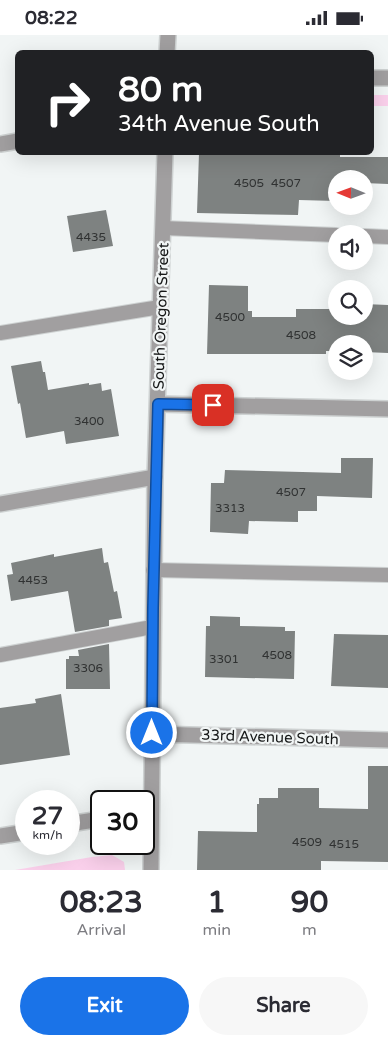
<!DOCTYPE html>
<style>
body{margin:0;font-family:"Varela Round",sans-serif;background:#f7f7f7;color:#2b2b33;height:100vh;display:flex;flex-direction:column;font-size:19px;white-space:nowrap}
*{box-sizing:border-box;margin:0}
p{font-size:16px;color:#7c7c81}
.icon{flex:none;width:28px;height:28px;fill:none;stroke:currentColor;stroke-width:2;stroke-linecap:round;stroke-linejoin:round}
.map{position:relative;height:835px;overflow:hidden}
.sheet{display:flex;flex-direction:column;background:#fff;flex:1}
.sheet>*{flex:none}
.top-card{position:absolute;left:15px;top:15px;width:359px;height:105px;border-radius:8px;box-shadow:0 5px 20px #0002;background:#202124;color:#fff;overflow:hidden}
.needle{width:32px;rotate:271deg}
.tools{position:absolute;left:328px;top:135px;display:grid;gap:10px}
.tools a{display:grid;place-items:center;width:45px;height:45px;border-radius:50%;background:#fff;box-shadow:0 5px 20px #0002;font-size:25px}
.speed{position:absolute;left:15px;top:755px;display:flex;gap:10px;font-size:25px;font-weight:700;text-align:center}
.speed>*{display:grid;place-content:center;width:65px;height:65px;border-radius:50%;background:#fff;box-shadow:0 5px 20px #0002;line-height:1}
.speed small{font-size:12px;font-weight:400}
.speed .limit{border:2px solid #111;border-radius:8px;background:#fff;color:#111}
.pin{position:absolute;display:grid;place-items:center;width:42px;height:42px;color:#fff;margin:-21px;border-radius:10px;box-shadow:0 2px 8px #0006}
.me{position:absolute;width:55px;margin:-28px;rotate:0deg;stroke-linejoin:round;filter:drop-shadow(0 0 4px #0008)}
.turn{display:flex;align-items:center;gap:18px;height:105px;padding:0 20px;font-size:22px}
.turn .icon{width:65px;height:65px;stroke-width:2.5}
.turn b{display:block;font-size:35px;line-height:42px}
.eta{display:flex;justify-content:space-evenly;align-items:center;height:85px;text-align:center}
.eta b{font-size:30px;font-weight:700;line-height:35px}
.action{display:flex;gap:10px;margin-top:auto;padding:10px 20px}
.action a{flex:1;height:58px;border-radius:30px;background:#1a73e8;color:#fff;font-size:20px;font-weight:700;line-height:58px;text-align:center}
.action a+a{background:#f7f7f7;color:#2b2b33}
.status{display:flex;justify-content:space-between;align-items:center;height:35px;padding:0 25px;background:#fff;direction:ltr}
.status svg{height:14px;fill:currentColor}
.map>svg:first-child{display:block}
.green{fill:#fad0eb}
.building{fill:#7e8281}
.lines{fill:none;stroke-linecap:round;stroke-linejoin:round}
.lane-casing{stroke:#ced2d2;stroke-width:16}
.street-casing{stroke:#ced2d2;stroke-width:18}
.lane{stroke:#a19fa0;stroke-width:14}
.street{stroke:#a19fa0;stroke-width:15}
.route-casing{stroke:#114b97;stroke-width:12}
.route{stroke:#1a73e8;stroke-width:9}
.labels{text-anchor:middle;stroke-width:4.5;stroke-linejoin:round;paint-order:stroke}
.number-label{font-size:12px;fill:#303232}
.street-label{font-size:15px;fill:#161818;stroke:#f1f5f5}
</style>
<div class="status"><b>08:22</b><svg viewBox="0 0 49 12"><path d="M0 12V9h3v3zM5 12V6h3v6zM10 12V3h3v9zM15 12V0h3v12zM26 1h20v11H26zM47 4h2v5h-2z"/></svg></div>
<div class="map">
<svg width="388" height="835" viewBox="0 0 388 835">
<rect width="100%" height="100%" fill="#f1f5f5"/>
<g class="green">
<rect x="371" y="60" width="17" height="11"/>
<path d="M112 820 124 827 125 835H15L92 822Z"/>
</g>
<g class="building">
<path d="M199 118H340V122H388V149L364 148V144H336V166L299 165 298 180 197 178Z"/>
<path d="M106 175 113 211 73 217 67 181Z"/>
<path d="M209 250 248 251V276H252V282H296V274H336V281H364V269L388 270V318L364 317V309H336V316H326V319H207Z"/>
<path d="M41 326 43 337H45L48 355 89 348V350L101 348 102 356 111 354 119 401 66 409 64 396 26 403 20 368 18 369 11 331Z"/>
<path d="M341 423H373L372 463 317 461V476H298V487L249 486 248 499 210 497 211 448H224L225 435 341 438Z"/>
<path d="M102 513 104 528 108 527 114 557 117 556 122 583 109 585V591L75 597 68 556 11 566 7 540 13 539 11 528 54 519V522Z"/>
<path d="M210 581 240 582V591L285 592V596H295L294 644 205 642 206 591H210Z"/>
<path d="M334 599 388 600V653L331 651Z"/>
<path d="M109 609 110 654H66V624H69V621H79L78 615Z"/>
<path d="M61 659 70 720 0 730V673L36 668 35 664Z"/>
<path d="M368 731H388V827L321 826V835H197L198 796 257 797V769H259V763H278V753H319V773L368 774Z"/>
</g>
<g class="lines">
<g class="lane-casing">
<g id="lane">
<path d="M163 193 336 200"/>
<path d="M364 201 388 202"/>
<path d="M0 298 160 272"/>
<path d="M153 535 388 540"/>
<path d="M0 620 152 592"/>
</g>
</g>
<g class="street-casing">
<g id="street">
<path d="M167 18 168 0"/>
<path d="M371 43H388"/>
<path d="M0 109 18 106"/>
<path d="M158 369 388 374"/>
<path d="M0 469 155 442"/>
<path d="M152 699 388 705"/>
<path d="M69 789 101 784"/>
<path d="M0 801 26 797"/>
<path d="M151 835 155 442 165 118"/>
</g>
</g>
<use href="#lane" class="lane"/>
<use href="#street" class="street"/>
</g>
<g class="lines">
<g class="route-casing">
<path id="route" d="M152 698 153 573 158 369 213 370"/>
</g>
<use href="#route" class="route"/>
</g>
<g class="labels">
<g class="number-label">
<text x="249" y="152">4505</text>
<text x="286" y="152">4507</text>
<text x="91" y="206">4435</text>
<text x="230" y="286">4500</text>
<text x="301" y="304">4508</text>
<text x="89" y="390">3400</text>
<text x="291" y="461">4507</text>
<text x="230" y="477">3313</text>
<text x="33" y="549">4453</text>
<text x="277" y="624">4508</text>
<text x="224" y="628">3301</text>
<text x="88" y="637">3306</text>
<text x="307" y="811">4509</text>
<text x="344" y="813">4515</text>
</g>
<g class="street-label">
<text transform="translate(161 281) rotate(-88)" y="5">South Oregon Street</text>
<text transform="translate(270 702) rotate(2)" y="5">33rd Avenue South</text>
</g>
</g>
</svg>
<div class="tools">
<a><svg class="needle" viewBox="-14 -14 28 28"><path d="M0-13l5 13h-10z" fill="#e53935"/><path d="M0 13l5-13h-10z" fill="#7c7c81"/></svg></a>
<a><svg class="icon" aria-label="sound" viewBox="0 0 24 24"><path d="M4 9h4l5-4v14l-5-4H4zM17 9q2 3 0 6"/></svg></a>
<a><svg class="icon" aria-label="search" viewBox="0 0 24 24"><circle cx="10" cy="10" r="6"/><path d="M15 15l6 6"/></svg></a>
<a><svg class="icon" aria-label="layers" viewBox="0 0 24 24"><path d="M12 4l9 5-9 5-9-5zM3 14l9 5 9-5"/></svg></a>
</div>
<div class="speed"><div>27<small>km/h</small></div><div class="limit">30</div></div>
<div class="pin" style="left:213px;top:370px;background:#d93025"><svg class="icon" aria-label="arrive" viewBox="0 0 24 24"><path d="M6 21V4h12l-3 4 3 4H6"/></svg></div>
<svg class="me" style="left:152px;top:698px" viewBox="-20 -20 40 40"><circle r="17" fill="#1a73e8" stroke="#fff" stroke-width="3"/><path d="M0-11L8 9 0 5-8 9z" fill="#fff"/></svg>
<div class="top-card">
<div class="turn"><svg class="icon" aria-label="right" viewBox="0 0 24 24"><path d="M7 20v-9h11M14 6l5 5-5 5"/></svg><div><b>80 m</b>34th Avenue South</div></div>
</div>
</div>
<section class="sheet">
<div class="eta">
<div><b>08:23</b><p>Arrival</p></div>
<div><b>1</b><p>min</p></div>
<div><b>90</b><p>m</p></div>
</div>
<div class="action"><a>Exit</a><a>Share</a></div>
</section>
